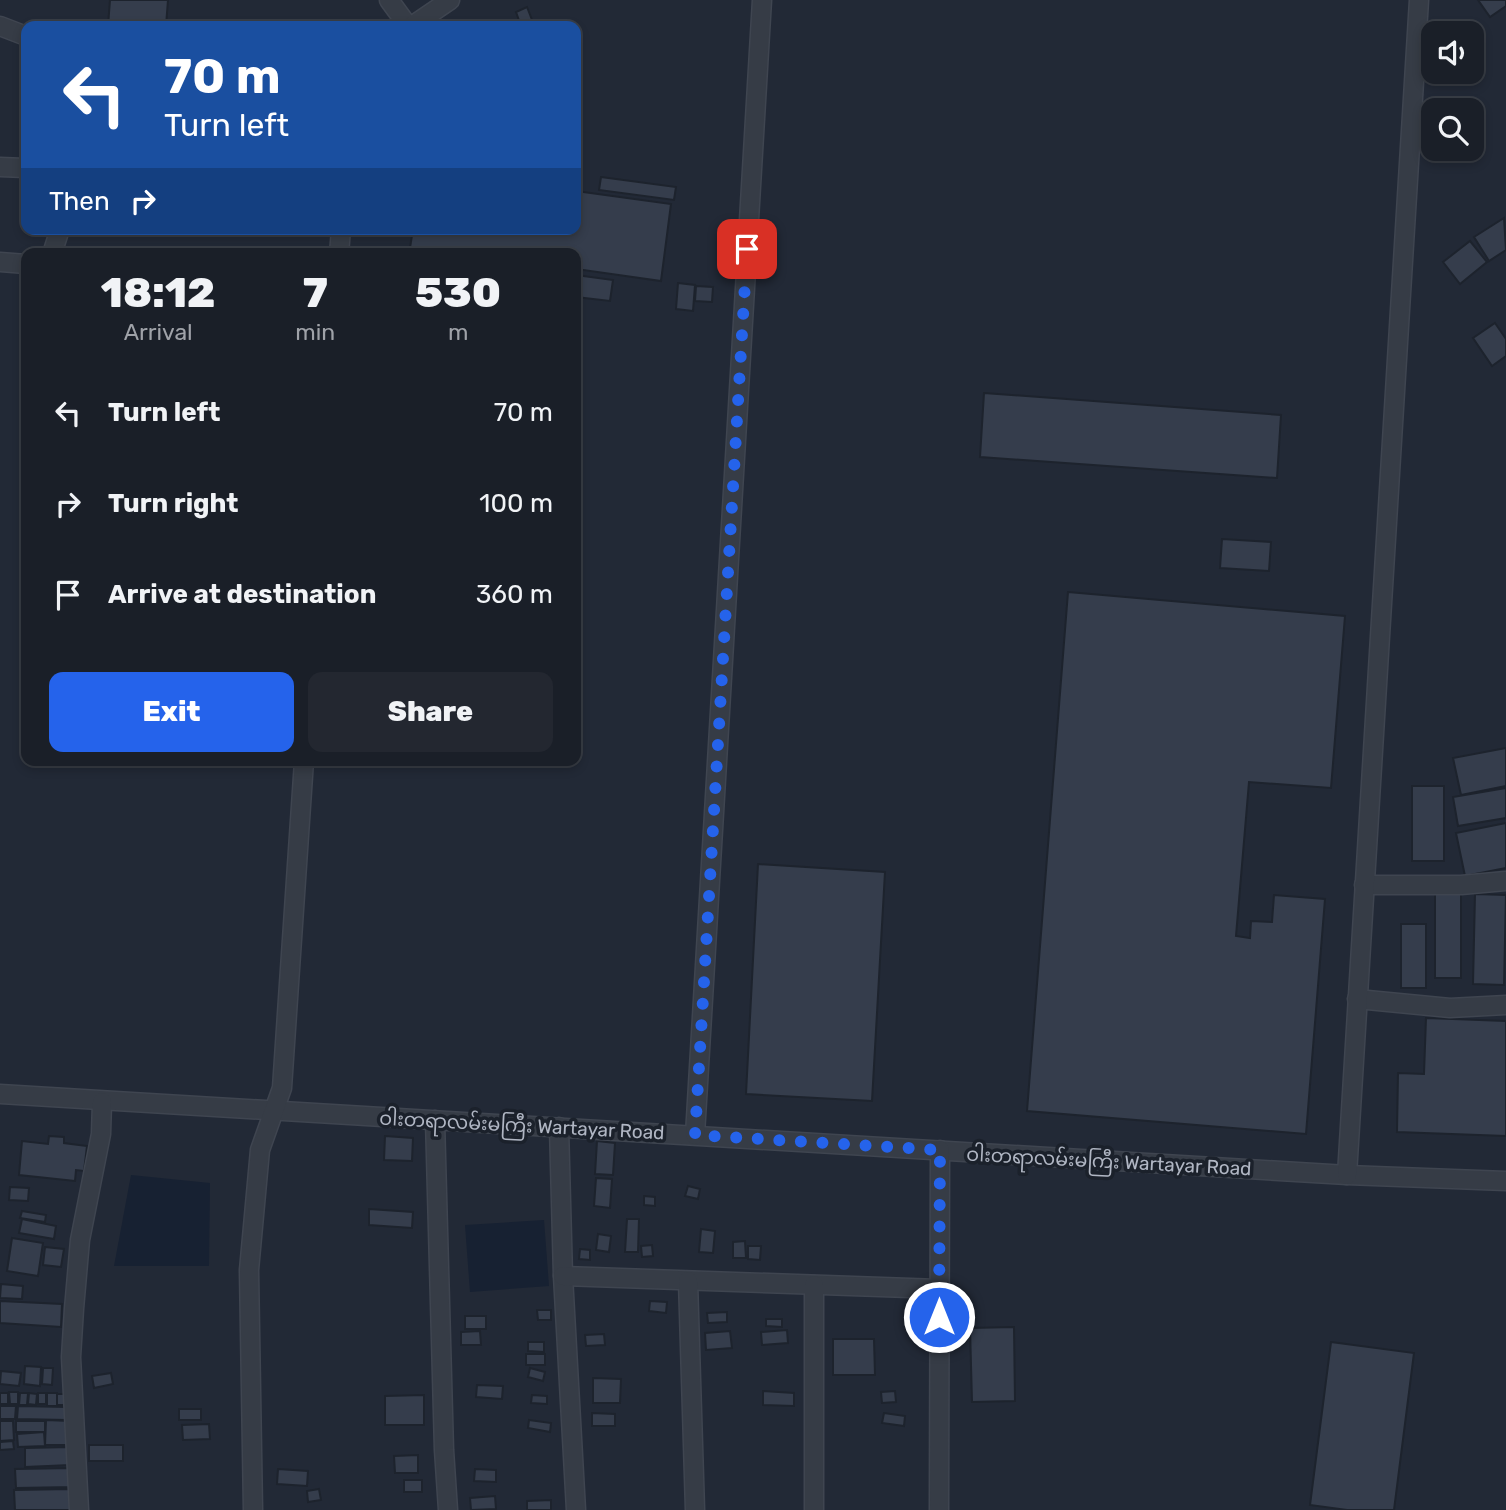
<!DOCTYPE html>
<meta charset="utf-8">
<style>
body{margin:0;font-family:Rubik,"Noto Sans Myanmar",sans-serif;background:#232730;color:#f1f3f6;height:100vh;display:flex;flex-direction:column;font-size:26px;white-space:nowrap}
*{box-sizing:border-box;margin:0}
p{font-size:23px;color:#9fa2a8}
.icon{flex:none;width:38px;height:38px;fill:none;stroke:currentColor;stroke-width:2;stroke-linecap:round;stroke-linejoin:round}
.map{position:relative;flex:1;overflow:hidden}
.panel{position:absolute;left:21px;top:248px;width:560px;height:518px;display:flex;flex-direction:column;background:#1a1f28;border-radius:14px;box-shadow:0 4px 10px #0003,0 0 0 2px #383d45}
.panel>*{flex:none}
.top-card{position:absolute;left:21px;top:21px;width:560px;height:214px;border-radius:14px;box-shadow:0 4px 10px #0003,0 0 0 2px #383d45;background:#1a4fa0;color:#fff;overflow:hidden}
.controls{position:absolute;left:1421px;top:21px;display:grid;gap:14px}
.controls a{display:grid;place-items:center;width:63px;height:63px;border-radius:14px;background:#1a1f28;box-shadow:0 4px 10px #0003,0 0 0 2px #383d45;font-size:35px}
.pin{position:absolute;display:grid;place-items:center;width:60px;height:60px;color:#fff;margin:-30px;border-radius:14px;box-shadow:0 4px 10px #0006}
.me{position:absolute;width:77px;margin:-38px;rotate:0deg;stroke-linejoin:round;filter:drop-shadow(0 0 5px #0008)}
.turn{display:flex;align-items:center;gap:24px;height:147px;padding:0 28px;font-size:32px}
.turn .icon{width:91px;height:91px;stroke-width:2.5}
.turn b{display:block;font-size:49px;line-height:60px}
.then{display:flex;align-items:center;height:66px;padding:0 28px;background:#0003;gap:14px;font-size:26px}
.eta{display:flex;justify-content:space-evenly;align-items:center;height:119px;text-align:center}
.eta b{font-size:42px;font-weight:800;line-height:49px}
.action{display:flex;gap:14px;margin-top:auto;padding:14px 28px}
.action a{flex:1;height:80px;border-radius:14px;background:#2563eb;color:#fff;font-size:28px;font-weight:800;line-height:80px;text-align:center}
.action a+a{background:#232730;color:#f1f3f6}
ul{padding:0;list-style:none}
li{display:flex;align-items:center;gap:21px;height:91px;padding:0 28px}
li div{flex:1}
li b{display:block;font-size:26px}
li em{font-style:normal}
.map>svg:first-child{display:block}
.water{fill:#172132}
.building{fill:#353d4c;stroke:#1d232d;stroke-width:2}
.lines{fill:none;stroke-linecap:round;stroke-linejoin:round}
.minor-casing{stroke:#3f4550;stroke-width:21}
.minor{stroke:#363c46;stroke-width:18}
.route{stroke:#2563eb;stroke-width:12;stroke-dasharray:0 21.6}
.labels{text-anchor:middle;stroke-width:7;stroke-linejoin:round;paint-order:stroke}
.street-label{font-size:19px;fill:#b0b6c3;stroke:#1b212b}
</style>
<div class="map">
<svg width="1506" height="1510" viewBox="0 0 1506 1510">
<rect width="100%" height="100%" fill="#222936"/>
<g class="water">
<path d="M131 1175 210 1183 209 1266H114Z"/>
<path d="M544 1220 549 1286 470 1292 465 1225Z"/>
</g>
<g class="building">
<path d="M110 0H168L166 26H108Z"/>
<path d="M1478 0H1506V6L1490 17Z"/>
<path d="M527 7 534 25 521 26 516 12Z"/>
<path d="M601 177 676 187 674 200 599 190Z"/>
<path d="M576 191 671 204 661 281 576 269V254H409L413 229H576Z"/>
<path d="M1504 218 1506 250 1489 261 1474 237Z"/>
<path d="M1470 241 1487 262 1460 284 1443 262Z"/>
<path d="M576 275 613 280 610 301 576 297Z"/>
<path d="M678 283 695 285 693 311 676 309Z"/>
<path d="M696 286 713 287 712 302 695 301Z"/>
<path d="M1495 323 1506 339V356L1492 366 1473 338Z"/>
<path d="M984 393 1281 415 1277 478 980 457Z"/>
<path d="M1222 539 1271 542 1269 571 1220 568Z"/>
<path d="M1068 592 1345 616 1331 788 1249 782 1236 936 1250 938 1251 921 1272 922 1274 895 1325 899 1306 1134 1027 1111Z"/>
<path d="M1506 748V786L1461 795 1453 758Z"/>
<rect x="1412" y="786" width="32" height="75"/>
<path d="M1506 788V818L1458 826 1453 797Z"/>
<path d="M1506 823V868L1465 876 1456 833Z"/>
<path d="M758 864 885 872 872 1101 746 1094Z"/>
<rect x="1435" y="894" width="26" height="84"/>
<path d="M1475 894 1506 895 1504 985 1473 984Z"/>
<rect x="1401" y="924" width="25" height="64"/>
<path d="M1426 1018 1506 1021V1136L1397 1132 1398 1073 1424 1074Z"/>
<path d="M49 1136 64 1137V1143L87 1146 84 1171 76 1170 75 1181 19 1175 22 1141 48 1144Z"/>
<path d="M385 1136 413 1138 412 1161 384 1160Z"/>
<path d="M597 1141 615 1143 613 1175 595 1174Z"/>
<path d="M596 1178 612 1179 610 1208 594 1206Z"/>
<path d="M688 1186 700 1189 698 1199 685 1196Z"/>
<path d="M10 1187 29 1188 28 1201 9 1200Z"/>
<path d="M644 1196 655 1197V1206L644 1205Z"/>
<path d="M369 1209 413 1212 412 1228 369 1225Z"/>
<path d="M22 1211 46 1215 45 1222 20 1218Z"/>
<path d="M22 1219 56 1226 54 1239 19 1233Z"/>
<path d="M627 1219H639L638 1252H625Z"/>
<path d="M701 1229 715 1231 713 1253 699 1252Z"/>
<path d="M598 1234 611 1236 609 1252 596 1250Z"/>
<path d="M12 1238 43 1243 38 1276 7 1271Z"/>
<path d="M745 1241 746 1258H733V1242Z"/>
<path d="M652 1245 653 1256 642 1257 641 1246Z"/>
<path d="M748 1246H761L760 1260 748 1259Z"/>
<path d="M45 1247 64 1249 61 1267 43 1265Z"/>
<path d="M580 1249 590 1250V1260L579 1259Z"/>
<path d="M1 1284 23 1286 22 1299 0 1298Z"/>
<path d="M0 1301 62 1304 61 1327 0 1323Z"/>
<path d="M650 1301 667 1302 666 1313 649 1311Z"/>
<path d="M537 1310H551V1320H538Z"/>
<path d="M727 1312V1322L708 1323 707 1313Z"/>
<rect x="465" y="1316" width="21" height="13"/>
<path d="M766 1319H782V1327L766 1326Z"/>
<path d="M1014 1327 1015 1401 972 1402 970 1328Z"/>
<path d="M787 1330 788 1343 762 1345 761 1332Z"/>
<path d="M480 1331 481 1345H461V1332Z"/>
<path d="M730 1331 732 1348 706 1350 705 1333Z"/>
<path d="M604 1334 605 1345 586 1346 585 1335Z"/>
<path d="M833 1339H874L875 1375H833Z"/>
<path d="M528 1342H544V1352L528 1351Z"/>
<path d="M1331 1342 1414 1353 1394 1510H1347L1310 1505Z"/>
<rect x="526" y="1354" width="19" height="11"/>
<path d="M25 1366 41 1367 40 1386 24 1384Z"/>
<path d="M43 1368H53L52 1385 42 1384Z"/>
<path d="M530 1368 545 1372 543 1381 528 1377Z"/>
<path d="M1 1371 21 1373 19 1386 0 1384Z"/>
<path d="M111 1373 113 1384 94 1388 92 1376Z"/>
<path d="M593 1378 621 1379 620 1403H593Z"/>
<path d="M477 1385 503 1386 502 1399 476 1397Z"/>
<path d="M763 1391 794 1393V1406L763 1405Z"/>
<path d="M895 1391 896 1402 882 1403 881 1392Z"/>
<path d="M9 1392H18V1404H10Z"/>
<rect x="0" y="1393" width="8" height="11"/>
<path d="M20 1393H28L27 1405H19Z"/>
<path d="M29 1393 37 1394 36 1405 28 1404Z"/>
<rect x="38" y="1393" width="8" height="11"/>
<rect x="47" y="1393" width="10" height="13"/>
<path d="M57 1394H66L65 1405H57Z"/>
<path d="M424 1395V1425H385V1396Z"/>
<path d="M532 1395 547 1396V1404L531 1403Z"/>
<path d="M0 1406H16L15 1419H0Z"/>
<path d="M18 1406 67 1407V1420L17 1419Z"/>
<rect x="179" y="1409" width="22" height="11"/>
<path d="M592 1413 615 1414V1426H592Z"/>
<path d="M884 1413 905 1416 904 1426 882 1423Z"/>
<path d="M46 1420 70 1421V1445H45Z"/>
<path d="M529 1420 551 1423 550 1432 528 1428Z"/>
<path d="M0 1421H13L14 1440 0 1441Z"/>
<rect x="16" y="1421" width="29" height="11"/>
<path d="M209 1424 210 1439 183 1440 182 1425Z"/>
<path d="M44 1432 45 1446 18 1447 17 1434Z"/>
<path d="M13 1441 14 1449 0 1450V1442Z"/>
<rect x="89" y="1445" width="34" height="16"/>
<path d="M70 1447 71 1465 25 1467V1448Z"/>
<path d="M418 1455V1473H395L394 1456Z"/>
<path d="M73 1468 74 1487 16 1488 15 1469Z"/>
<path d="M278 1469 308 1471 307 1486 277 1484Z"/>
<path d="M475 1469 496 1470V1482L474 1481Z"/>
<rect x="404" y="1480" width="18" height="12"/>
<path d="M71 1489 72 1510H15L14 1490Z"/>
<path d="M319 1489 321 1500 308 1502 307 1491Z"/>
<path d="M495 1496 496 1509 471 1510 470 1498Z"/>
<path d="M551 1500V1510H527V1501Z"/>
</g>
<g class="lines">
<g class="minor-casing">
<g id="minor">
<path d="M389 0 408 26"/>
<path d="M0 26 26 36"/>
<path d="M412 26 450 0"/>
<path d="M0 167 26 168"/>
<path d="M52 254 60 229"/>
<path d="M339 254 341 229"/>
<path d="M0 262 26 264"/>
<path d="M1364 885H1461L1506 881"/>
<path d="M1357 999 1450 1008 1506 1005"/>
<path d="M0 1094 1347 1175 1506 1181"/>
<path d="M435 1120 444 1450 448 1510"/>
<path d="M559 1127 563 1276 576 1510"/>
<path d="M695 1135 762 0"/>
<path d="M1347 1175 1419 0"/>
<path d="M563 1276 939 1289"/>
<path d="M688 1281 695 1510"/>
<path d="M79 1510 71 1357 74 1309 80 1240 101 1134 102 1102"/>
<path d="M253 1510 249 1270 260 1150 282 1088 304 761"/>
<path d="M814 1510V1285"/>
<path d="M939 1510 940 1150"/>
</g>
</g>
<use href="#minor" class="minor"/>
</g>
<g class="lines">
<path class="route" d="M747 249 695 1135 940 1150 939 1317"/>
</g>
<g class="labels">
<g class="street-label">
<text transform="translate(522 1125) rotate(3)" y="7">ဝါးတရာလမ်းမကြီး Wartayar Road</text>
<text transform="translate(1109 1161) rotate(3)" y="7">ဝါးတရာလမ်းမကြီး Wartayar Road</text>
</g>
</g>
</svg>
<div class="controls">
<a><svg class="icon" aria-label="sound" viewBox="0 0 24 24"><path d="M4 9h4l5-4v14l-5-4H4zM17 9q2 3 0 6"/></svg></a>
<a><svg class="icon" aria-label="search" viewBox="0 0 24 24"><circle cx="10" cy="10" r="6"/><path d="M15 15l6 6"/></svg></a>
</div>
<div class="pin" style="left:747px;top:249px;background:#d93025"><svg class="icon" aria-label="arrive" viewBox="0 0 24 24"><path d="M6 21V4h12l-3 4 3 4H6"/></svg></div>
<svg class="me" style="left:939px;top:1317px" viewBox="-20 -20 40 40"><circle r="17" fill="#2563eb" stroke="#fff" stroke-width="3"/><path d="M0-11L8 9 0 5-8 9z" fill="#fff"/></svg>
<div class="top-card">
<div class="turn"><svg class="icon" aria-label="left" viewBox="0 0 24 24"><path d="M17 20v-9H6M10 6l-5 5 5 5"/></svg><div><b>70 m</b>Turn left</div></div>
<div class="then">Then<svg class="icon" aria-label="right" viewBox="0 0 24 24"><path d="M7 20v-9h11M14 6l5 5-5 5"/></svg></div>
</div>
<section class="panel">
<div class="eta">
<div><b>18:12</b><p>Arrival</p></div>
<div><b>7</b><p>min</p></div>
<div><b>530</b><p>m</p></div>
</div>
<ul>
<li><svg class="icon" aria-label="left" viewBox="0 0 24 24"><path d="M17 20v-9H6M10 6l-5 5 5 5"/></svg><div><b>Turn left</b></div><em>70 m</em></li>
<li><svg class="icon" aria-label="right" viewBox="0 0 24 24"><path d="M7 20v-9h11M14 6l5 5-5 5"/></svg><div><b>Turn right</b></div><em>100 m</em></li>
<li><svg class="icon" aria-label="arrive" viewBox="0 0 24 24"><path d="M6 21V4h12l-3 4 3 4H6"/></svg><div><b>Arrive at destination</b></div><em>360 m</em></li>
</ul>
<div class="action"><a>Exit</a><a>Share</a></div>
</section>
</div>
